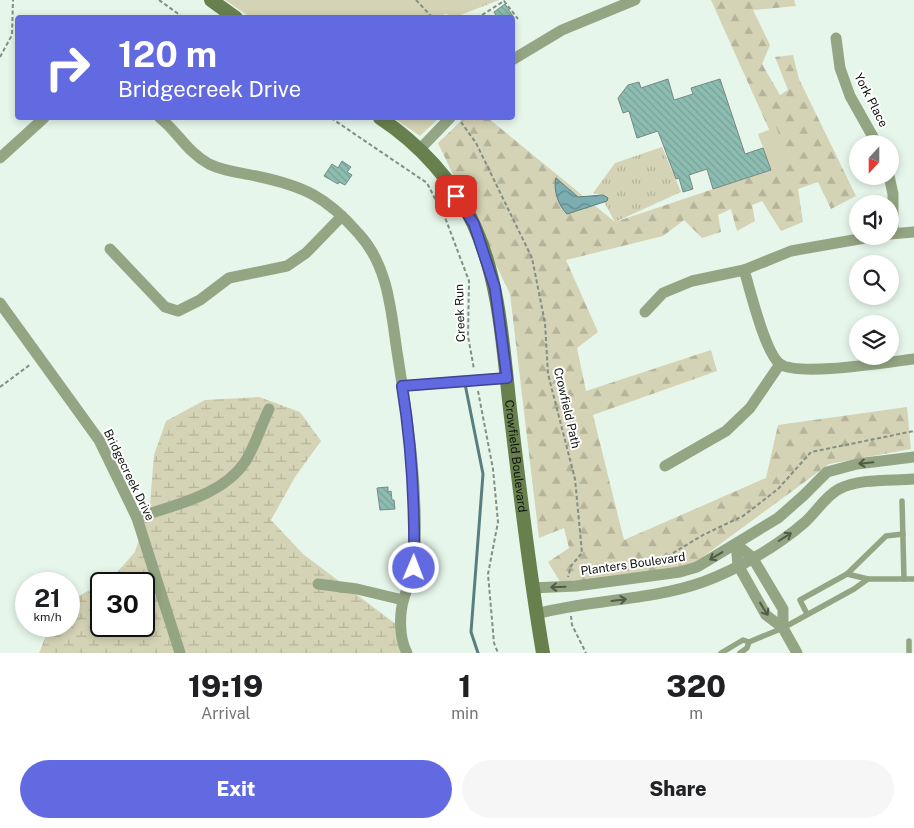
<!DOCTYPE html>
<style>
body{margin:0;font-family:"Public Sans",sans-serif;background:#f6f6f6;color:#202124;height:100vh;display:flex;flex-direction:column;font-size:19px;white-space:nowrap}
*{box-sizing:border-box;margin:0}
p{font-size:16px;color:#757577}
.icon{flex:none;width:28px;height:28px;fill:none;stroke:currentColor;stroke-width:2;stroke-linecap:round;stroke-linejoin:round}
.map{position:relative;height:653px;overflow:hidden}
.panel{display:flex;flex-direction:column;background:#fff;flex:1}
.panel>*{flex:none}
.hud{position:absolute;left:15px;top:15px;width:500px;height:105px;border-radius:5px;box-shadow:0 2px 8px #0003;background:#626ae2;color:#fff;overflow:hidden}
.needle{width:32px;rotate:201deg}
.tools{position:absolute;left:849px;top:135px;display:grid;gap:10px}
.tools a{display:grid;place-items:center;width:50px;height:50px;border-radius:50%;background:#fff;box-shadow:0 2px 8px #0003;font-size:25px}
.speed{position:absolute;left:15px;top:572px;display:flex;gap:10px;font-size:25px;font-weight:700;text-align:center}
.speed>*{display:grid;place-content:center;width:65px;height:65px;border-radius:50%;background:#fff;box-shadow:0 2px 8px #0003;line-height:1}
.speed small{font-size:12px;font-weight:400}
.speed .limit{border:2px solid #111;border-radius:8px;background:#fff;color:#111}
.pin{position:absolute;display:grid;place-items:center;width:42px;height:42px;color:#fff;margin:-21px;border-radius:10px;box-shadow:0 2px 8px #0006}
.me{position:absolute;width:55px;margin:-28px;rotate:1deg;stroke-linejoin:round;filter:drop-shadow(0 0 4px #0008)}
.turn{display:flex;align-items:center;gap:18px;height:105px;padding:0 20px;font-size:22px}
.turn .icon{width:65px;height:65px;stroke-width:2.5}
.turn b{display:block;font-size:35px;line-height:42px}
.eta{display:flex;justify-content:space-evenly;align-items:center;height:85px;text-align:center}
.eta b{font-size:30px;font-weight:800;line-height:35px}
.action{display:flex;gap:10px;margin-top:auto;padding:10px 20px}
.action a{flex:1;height:58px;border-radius:30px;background:#626ae2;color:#fff;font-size:20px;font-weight:800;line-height:58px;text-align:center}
.action a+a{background:#f6f6f6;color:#202124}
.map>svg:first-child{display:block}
.grass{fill:url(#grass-tufts)}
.forest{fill:url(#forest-firs)}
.wetland{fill:url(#wetland-marsh);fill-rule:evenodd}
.park{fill:#d4d3b5}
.water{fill:url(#water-waves);stroke:#5a7e80}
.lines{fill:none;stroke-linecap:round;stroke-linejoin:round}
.stream{stroke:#5a7e80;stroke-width:3}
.building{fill:url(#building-back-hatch);stroke:#778985}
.path{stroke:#838e85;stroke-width:2;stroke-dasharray:4 2.5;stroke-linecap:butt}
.service{stroke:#94a583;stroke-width:5.5}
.minor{stroke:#94a583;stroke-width:11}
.secondary{stroke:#68804e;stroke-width:14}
.oneway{stroke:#505c48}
.route-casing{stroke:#404593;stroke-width:12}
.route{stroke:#626ae2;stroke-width:9}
.labels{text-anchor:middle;stroke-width:4;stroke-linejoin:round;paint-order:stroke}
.street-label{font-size:12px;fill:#0d120e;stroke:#fff}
</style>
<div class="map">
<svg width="914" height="653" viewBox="0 0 914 653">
<defs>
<pattern id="grass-tufts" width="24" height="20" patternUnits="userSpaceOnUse" patternTransform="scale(1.25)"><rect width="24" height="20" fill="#d4d3b5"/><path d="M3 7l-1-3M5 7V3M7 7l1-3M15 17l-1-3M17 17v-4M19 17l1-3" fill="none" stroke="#b5b49a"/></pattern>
<pattern id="forest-firs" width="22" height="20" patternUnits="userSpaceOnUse" patternTransform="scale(1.25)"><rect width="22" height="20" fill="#d4d3b5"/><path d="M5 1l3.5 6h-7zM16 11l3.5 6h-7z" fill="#b5b49a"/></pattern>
<pattern id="wetland-marsh" width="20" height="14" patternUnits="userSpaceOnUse" patternTransform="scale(1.25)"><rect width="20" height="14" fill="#d4d3b5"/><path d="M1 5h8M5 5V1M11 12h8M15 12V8" fill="none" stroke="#b5b49a"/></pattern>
<pattern id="water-waves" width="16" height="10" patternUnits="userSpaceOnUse" patternTransform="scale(1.25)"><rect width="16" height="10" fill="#7badb1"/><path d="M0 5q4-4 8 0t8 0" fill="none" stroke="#638b8e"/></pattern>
<pattern id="building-back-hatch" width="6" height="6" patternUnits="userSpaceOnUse" patternTransform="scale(1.25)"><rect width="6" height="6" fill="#8dbdb1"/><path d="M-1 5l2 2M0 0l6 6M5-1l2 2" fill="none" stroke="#78a197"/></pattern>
</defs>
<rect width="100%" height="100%" fill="#e6f6ea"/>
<g class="grass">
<path d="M430 0H499L453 18 436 7Z"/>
<path d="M662 147 681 192 615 222 604 202 607 201 606 196 593 193 615 163Z"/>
</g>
<path class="forest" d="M711 0H794L796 6 753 10 770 45 762 64 780 95 788 90 775 57 793 55 799 79 856 196 831 209 818 182 798 189 803 222 781 231 762 201 752 205 755 221 737 231 731 209 718 215 721 232 702 238 684 220 663 236 566 260 598 332 577 348 586 391 711 350 717 371 593 415 624 540 766 478 778 425 907 407 911 449 829 464 689 567 562 585 548 562 569 548 564 528 539 538 510 294 438 143 464 118H488L615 222 785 165Z"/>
<path class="wetland" d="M259 397 300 412 321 441 295 477 271 520 303 554 397 625 412 653H39L50 626H69V603L73 599 112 578 135 552 150 504 154 455 166 421 205 400ZM101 584H144V626H101Z"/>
<g class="park">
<path d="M225 0H483L440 16 441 18 250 17Z"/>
<path d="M394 118H439L420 136Z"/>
<path d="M776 127 791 164 771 170 758 134Z"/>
</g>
<path class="water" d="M556 178 578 197 603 195 608 198 607 201 567 214C558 205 553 190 556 178Z"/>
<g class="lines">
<path class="stream" d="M465 384 483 474 471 632 478 653"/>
</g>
<g class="building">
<path d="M505 4 514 18H498L494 12Z"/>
<path d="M668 79 674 100 693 94 691 88 720 79 745 154 763 148 771 170 713 189 707 169 689 175 693 189 683 192 679 178 676 179 658 131 637 138 629 111 623 113 618 98 628 85 639 82 641 88Z"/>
<path d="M342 161 351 167 347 172 352 175 345 185 339 182 338 184 324 176 332 164 338 168Z"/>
<path d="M388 487V492L391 491 392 500H394L395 509 380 510 377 488Z"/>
</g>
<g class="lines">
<g class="path">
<path d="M159 0 184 18"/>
<path d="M416 0 433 18"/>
<path d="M482 15 504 1 518 19"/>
<path d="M0 57 12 35 13 0"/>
<path d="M331 118 427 183 446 220 469 281 468 336 474 369"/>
<path d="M461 122 476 143 532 258 545 323 548 374 575 479 582 553 571 566 568 577"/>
<path d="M0 387 31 364"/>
<path d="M478 391 493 469 498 522 488 574 494 643 498 653"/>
<path d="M604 571 668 556 703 535 743 516 778 489 811 452 914 431"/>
<path d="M571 616 572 625 586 653"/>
</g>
<g class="service">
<path d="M902 501 904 579"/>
<path d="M847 574 868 579"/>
<path d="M807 614 800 600 847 574 886 536 903 534"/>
<path d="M909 641V653"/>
<path d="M721 653 743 640 749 642 783 628 854 589 868 579H914"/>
<path d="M740 653 747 648 749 642"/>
</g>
<g class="minor">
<path d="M836 38 840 68 850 96 877 144"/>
<path d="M512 60 562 30 635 0"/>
<path d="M160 118C178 132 187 152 209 164 223 171 241 173 256 176 304 186 327 197 359 234 390 268 391 315 398 358 409 427 419 495 414 565 414 576 407 587 404 598 399 614 399 638 407 653"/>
<path d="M419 150 450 118"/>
<path d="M0 158 44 118"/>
<path d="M889 176 893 194V233"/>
<path d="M890 234 914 232"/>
<path d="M110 249 165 307 178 311 200 300 229 278 287 266 306 253 342 216"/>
<path d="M744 270C750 289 765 353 780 364 799 377 888 362 914 359"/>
<path d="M0 303 99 440 137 518 180 653"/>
<path d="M645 312 663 293 692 281 744 270 791 251 876 236"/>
<path d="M402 386 507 378"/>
<path d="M665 466 726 431 750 408 780 364"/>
<path d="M137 518C173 505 222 496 245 462 255 446 261 426 269 409"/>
<path d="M318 584 357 589 403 600"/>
<path d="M532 588 576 586 680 572 697 567 778 518 803 496 827 472 857 464 914 457"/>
<path d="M536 614C591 599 649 601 703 582 738 569 776 547 804 523 816 513 825 496 839 489 860 478 891 481 914 479"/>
<path d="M783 628V609L752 557 736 544 738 565 766 615 783 628 797 653"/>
</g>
<g class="secondary">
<path d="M211 0 236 18"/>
<path id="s1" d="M380 118C418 143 455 182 474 225 500 282 503 348 510 409 520 491 529 572 543 653"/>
</g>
</g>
<defs><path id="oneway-shaft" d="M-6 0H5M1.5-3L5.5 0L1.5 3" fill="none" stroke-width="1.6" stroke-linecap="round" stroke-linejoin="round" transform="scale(1.25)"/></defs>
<g class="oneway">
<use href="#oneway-shaft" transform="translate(866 463) rotate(174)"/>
<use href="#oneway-shaft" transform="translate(785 537) rotate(-32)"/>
<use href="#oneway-shaft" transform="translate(716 556) rotate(149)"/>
<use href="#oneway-shaft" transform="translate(558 587) rotate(178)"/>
<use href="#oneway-shaft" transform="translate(619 600) rotate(-7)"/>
<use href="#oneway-shaft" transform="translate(764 609) rotate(58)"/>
</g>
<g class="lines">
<g class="route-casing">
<path id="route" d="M414 568C415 506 412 447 402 386L507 378 495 288 474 224 456 196"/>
</g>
<use href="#route" class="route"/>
</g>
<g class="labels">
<g class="street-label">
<text transform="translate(871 100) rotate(63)" y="4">York Place</text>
<text transform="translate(460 313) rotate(-92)" y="4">Creek Run</text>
<text transform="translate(567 408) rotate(77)" y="4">Crowfield Path</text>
<text dy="4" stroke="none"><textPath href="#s1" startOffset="380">Crowfield Boulevard</textPath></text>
<text transform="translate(129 475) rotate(64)" y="4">Bridgecreek Drive</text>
<text transform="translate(633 564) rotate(-8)" y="4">Planters Boulevard</text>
</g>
</g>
</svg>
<div class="tools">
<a><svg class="needle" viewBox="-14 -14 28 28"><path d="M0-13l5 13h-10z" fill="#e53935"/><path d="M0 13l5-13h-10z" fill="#757577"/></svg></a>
<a><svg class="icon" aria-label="sound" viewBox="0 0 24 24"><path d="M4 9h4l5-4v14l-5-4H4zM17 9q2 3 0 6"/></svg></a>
<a><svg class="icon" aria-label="search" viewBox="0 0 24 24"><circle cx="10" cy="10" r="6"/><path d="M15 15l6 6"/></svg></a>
<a><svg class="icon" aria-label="layers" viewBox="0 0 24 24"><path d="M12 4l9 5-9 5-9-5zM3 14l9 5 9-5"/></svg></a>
</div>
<div class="speed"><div>21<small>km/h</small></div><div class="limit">30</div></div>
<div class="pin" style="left:456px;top:196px;background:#d93025"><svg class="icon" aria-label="arrive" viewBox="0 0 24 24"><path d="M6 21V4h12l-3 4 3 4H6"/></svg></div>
<svg class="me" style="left:414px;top:568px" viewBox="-20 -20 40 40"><circle r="17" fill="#626ae2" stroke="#fff" stroke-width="3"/><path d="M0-11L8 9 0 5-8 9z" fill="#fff"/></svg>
<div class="hud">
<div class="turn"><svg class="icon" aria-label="right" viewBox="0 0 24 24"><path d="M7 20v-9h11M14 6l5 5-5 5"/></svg><div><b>120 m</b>Bridgecreek Drive</div></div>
</div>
</div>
<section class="panel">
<div class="eta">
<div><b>19:19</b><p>Arrival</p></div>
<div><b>1</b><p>min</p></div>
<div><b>320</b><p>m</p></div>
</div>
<div class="action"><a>Exit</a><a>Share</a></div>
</section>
